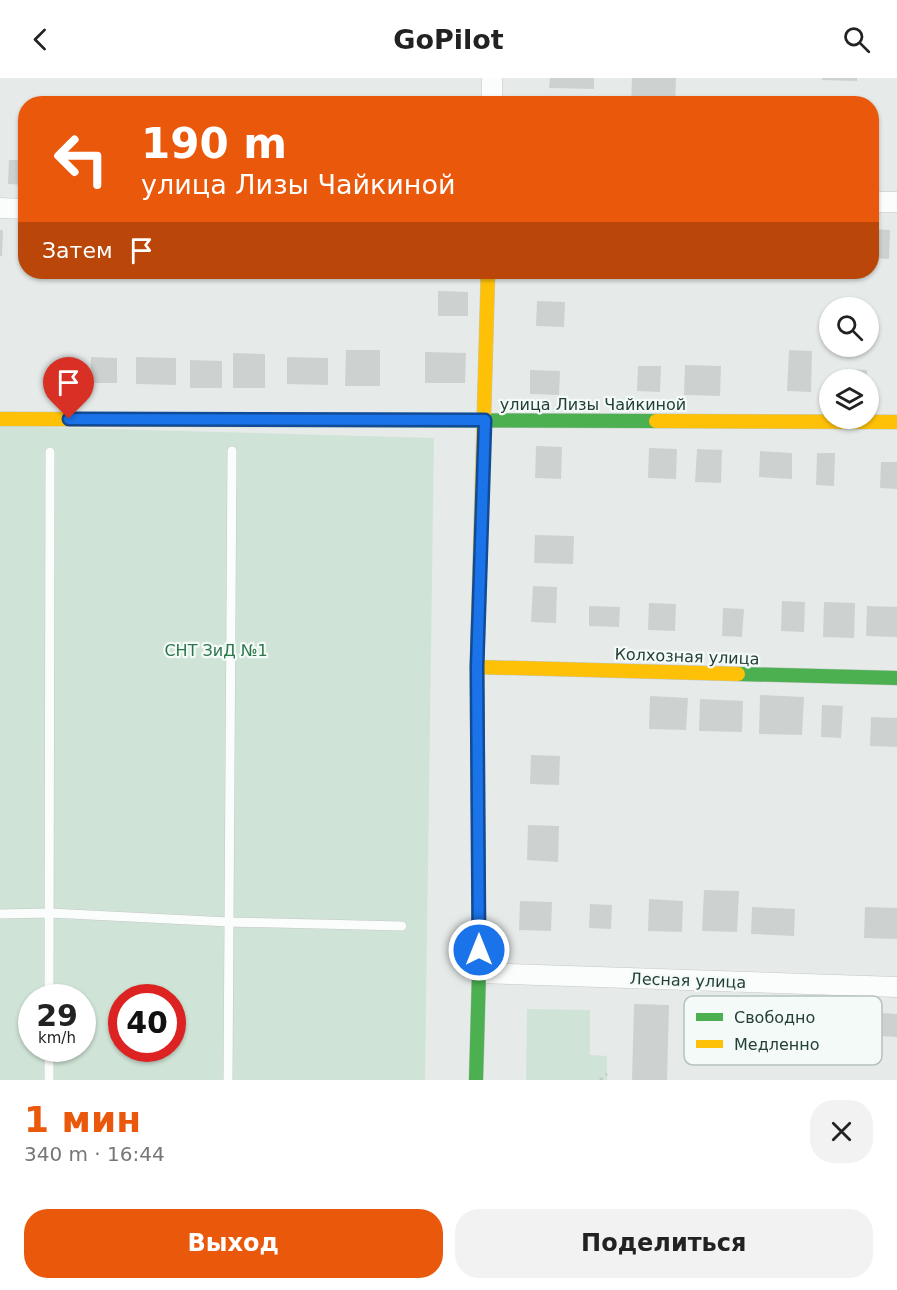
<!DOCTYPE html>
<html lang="ru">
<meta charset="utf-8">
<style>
body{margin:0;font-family:"DejaVu Sans",sans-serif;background:#f2f2f2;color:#222;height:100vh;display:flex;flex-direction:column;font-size:22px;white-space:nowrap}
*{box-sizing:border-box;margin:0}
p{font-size:20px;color:#767676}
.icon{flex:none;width:33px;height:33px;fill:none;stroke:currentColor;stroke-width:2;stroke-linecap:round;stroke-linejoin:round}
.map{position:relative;height:1002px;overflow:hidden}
.panel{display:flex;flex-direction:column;background:#fff;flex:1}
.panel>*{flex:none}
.banner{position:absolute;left:18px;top:18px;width:861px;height:183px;border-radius:24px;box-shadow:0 2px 4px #0004;background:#ea580c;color:#fff;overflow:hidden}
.fabs{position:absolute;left:819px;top:219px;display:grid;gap:12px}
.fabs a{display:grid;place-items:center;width:60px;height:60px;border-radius:50%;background:#fff;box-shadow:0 2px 4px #0004;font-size:30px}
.speed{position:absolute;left:18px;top:906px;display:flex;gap:12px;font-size:30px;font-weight:700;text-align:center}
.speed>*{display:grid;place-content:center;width:78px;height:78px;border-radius:50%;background:#fff;box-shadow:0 2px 4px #0004;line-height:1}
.speed small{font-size:15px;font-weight:400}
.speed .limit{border:9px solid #d22;background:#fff;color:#111}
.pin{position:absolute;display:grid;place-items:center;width:51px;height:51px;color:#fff;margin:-62px -26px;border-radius:50% 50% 50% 0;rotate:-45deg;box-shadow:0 0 6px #0007}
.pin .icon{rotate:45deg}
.me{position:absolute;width:66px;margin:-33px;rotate:0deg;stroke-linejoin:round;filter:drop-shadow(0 0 4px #0008)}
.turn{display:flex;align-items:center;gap:21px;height:126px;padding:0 24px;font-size:27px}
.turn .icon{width:78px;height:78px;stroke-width:2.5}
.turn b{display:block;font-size:42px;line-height:51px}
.then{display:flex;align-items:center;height:57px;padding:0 24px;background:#0003;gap:12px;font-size:22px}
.round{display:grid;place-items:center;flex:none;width:63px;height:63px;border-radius:24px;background:#f2f2f2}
.overview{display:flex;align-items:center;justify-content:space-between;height:102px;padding:0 24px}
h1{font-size:36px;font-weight:700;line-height:45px;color:#ea580c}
.button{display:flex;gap:12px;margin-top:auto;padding:12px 24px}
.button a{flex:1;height:69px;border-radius:24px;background:#ea580c;color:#fff;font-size:24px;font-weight:700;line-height:69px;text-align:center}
.button a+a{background:#f2f2f2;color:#222}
header{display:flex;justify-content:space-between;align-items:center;height:78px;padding:0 24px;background:#fff;font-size:27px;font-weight:700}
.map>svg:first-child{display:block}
.green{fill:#cfe4d6;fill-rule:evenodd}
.building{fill:#cdd2d0}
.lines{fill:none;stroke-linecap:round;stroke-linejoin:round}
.lane-casing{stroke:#c3c8c6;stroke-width:10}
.street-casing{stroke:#c3c8c6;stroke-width:21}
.fast-casing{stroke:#c1c9c6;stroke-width:15}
.slow-casing{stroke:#c1c9c6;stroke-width:15}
.path{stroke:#c2cbc8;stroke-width:3;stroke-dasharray:3 4.5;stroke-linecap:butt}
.lane{stroke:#fbfcfc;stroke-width:9}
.street{stroke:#fbfcfc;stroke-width:20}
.fast{stroke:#4caf50;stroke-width:14}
.slow{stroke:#ffc107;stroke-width:14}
.route-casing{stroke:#114b97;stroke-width:15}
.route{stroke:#1a73e8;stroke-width:10}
.labels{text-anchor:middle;stroke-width:4.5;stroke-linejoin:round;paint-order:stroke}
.street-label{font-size:16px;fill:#233f38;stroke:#f4faf7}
.park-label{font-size:16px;fill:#2c774a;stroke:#f4faf7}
.key{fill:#f4faf7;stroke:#b5c2be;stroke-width:1.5}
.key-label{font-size:16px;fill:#233f38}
</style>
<header><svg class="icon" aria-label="back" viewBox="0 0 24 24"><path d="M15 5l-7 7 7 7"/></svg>GoPilot<svg class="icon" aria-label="search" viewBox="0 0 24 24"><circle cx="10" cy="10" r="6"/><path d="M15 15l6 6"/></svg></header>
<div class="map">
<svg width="897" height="1002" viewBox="0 0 897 1002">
<rect width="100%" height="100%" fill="#e6ebe9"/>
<g class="green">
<path d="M0 348 434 360 425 1002H0ZM32 920H82V970H32ZM122 920H172V970H122Z"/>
<path d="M527 931 590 932V977L607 978V1002H526Z"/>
</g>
<g class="building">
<path d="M550 0H594V11L549 10Z"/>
<path d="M632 0H676L675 26H631Z"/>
<path d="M822 0H857V3L822 2Z"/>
<path d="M9 82H26V107L8 106Z"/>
<path d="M872 151 890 152 889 181 872 180Z"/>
<path d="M0 152H3L2 178H0Z"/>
<path d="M438 213 468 214V238H438Z"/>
<path d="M537 223 565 224 564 249 536 248Z"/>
<path d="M346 272H380V308H345Z"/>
<path d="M789 272 812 273 811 314 787 313Z"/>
<path d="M425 274 466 275 465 305H425Z"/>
<path d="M233 275 265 276V310H233Z"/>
<path d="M91 279 117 280V305H90Z"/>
<path d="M136 279 176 280V307L136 306Z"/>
<path d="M287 279 328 280V307L287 306Z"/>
<path d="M190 282 222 283V310H190Z"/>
<path d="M685 287 721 288 720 318 684 317Z"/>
<path d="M638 288H661L660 314 637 313Z"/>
<path d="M846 291 867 292V302H845Z"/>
<path d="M530 292 560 293 559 317 530 316Z"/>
<path d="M536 368 562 369 561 401 535 400Z"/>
<path d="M649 370 677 371 676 401 648 400Z"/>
<path d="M697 371 722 372 721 405 695 404Z"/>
<path d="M760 373 792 375V401L759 399Z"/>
<path d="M817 375H835L834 408 816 407Z"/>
<path d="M881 384H897V411L880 410Z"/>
<path d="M535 457 574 458 573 486 534 485Z"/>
<path d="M533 508 557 509 556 545 531 544Z"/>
<path d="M782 523 805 524 804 554 781 553Z"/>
<path d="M824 524 855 525 854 560 823 559Z"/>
<path d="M649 525 676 526 675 553 648 552Z"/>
<path d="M589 528 620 529 619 549 589 548Z"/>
<path d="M867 528 897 529V559L866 558Z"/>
<path d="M723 530 744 531 742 559 722 558Z"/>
<path d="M760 617 804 619 802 657 759 656Z"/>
<path d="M650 618 688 620 686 652 649 651Z"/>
<path d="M700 621 743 623 742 654 699 653Z"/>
<path d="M822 627 843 628 841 660 821 659Z"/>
<path d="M871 639 897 640V669L870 668Z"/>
<path d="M531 677 560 678 559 707 530 706Z"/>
<path d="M528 747 559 748 558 784 527 782Z"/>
<path d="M704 812 739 813 737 854 702 853Z"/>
<path d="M649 821 683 823 682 854 648 853Z"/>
<path d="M520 823 552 824 551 853 519 852Z"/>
<path d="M590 826 612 827 611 851 589 850Z"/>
<path d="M752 829 795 831 794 858 751 856Z"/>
<path d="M865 829 897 830V861L864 860Z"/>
<path d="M634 926 669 927 667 1002H632Z"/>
<path d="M882 935 897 936V959L880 958Z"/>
</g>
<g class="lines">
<g class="lane-casing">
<g id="lane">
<path d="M0 836 50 835 229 844 402 848"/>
<path d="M49 920 50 374"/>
<path d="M49 1002V970"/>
<path d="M228 1002 232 373"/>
</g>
</g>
<g class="street-casing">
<g id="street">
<path d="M492 26V0"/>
<path d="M872 124H897"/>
<path d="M0 130 26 131"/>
<path d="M479 895 897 909"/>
</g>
</g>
<g class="fast-casing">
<g id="fast">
<path d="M313 342 656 343"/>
<path d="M738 596 897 600"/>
<path d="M476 1002 479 895 477 589 478 547"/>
</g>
</g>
<g class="slow-casing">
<g id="slow">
<path d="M0 341 313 342"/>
<path d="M656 343 897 344"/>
<path d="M478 547 488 194"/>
<path d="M477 589 738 596"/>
</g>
</g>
<path class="path" d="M600 1002 607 996"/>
<use href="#lane" class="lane"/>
<use href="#street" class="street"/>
<use href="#fast" class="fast"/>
<use href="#slow" class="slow"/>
</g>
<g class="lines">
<g class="route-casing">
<path id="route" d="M69 341 485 342 477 589 479 872"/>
</g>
<use href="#route" class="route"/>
</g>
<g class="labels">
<g class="street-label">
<text x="593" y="332">улица Лизы Чайкиной</text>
<text transform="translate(687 578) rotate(2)" y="6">Колхозная улица</text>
<text transform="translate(688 902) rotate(2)" y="6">Лесная улица</text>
</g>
<g class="park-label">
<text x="216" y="578">СНТ ЗиД №1</text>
</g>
</g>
<rect x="684" y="918" width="198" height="69" rx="9" class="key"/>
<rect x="696" y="935" width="27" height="8" fill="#4caf50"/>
<rect x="696" y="962" width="27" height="8" fill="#ffc107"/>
<g class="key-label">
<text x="734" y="945">Свободно</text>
<text x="734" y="972">Медленно</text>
</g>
</svg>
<div class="fabs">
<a><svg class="icon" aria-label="search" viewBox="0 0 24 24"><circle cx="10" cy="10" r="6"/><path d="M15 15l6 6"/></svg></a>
<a><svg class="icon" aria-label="layers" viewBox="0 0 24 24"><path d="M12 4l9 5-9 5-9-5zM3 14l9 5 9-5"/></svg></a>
</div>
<div class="speed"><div>29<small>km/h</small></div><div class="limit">40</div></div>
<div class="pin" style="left:69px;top:341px;background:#d93025"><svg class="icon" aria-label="arrive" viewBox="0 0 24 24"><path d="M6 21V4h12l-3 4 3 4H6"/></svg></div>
<svg class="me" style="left:479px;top:872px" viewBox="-20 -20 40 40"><circle r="17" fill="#1a73e8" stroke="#fff" stroke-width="3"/><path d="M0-11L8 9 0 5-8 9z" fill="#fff"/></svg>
<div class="banner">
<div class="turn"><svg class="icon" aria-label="left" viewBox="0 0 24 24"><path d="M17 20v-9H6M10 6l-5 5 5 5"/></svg><div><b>190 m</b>улица Лизы Чайкиной</div></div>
<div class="then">Затем<svg class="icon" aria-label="arrive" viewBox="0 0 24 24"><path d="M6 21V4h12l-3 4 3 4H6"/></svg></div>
</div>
</div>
<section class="panel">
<div class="overview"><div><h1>1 мин</h1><p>340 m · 16:44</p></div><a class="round"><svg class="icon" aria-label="close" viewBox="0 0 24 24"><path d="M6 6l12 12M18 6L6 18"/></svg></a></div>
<div class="button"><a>Выход</a><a>Поделиться</a></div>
</section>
